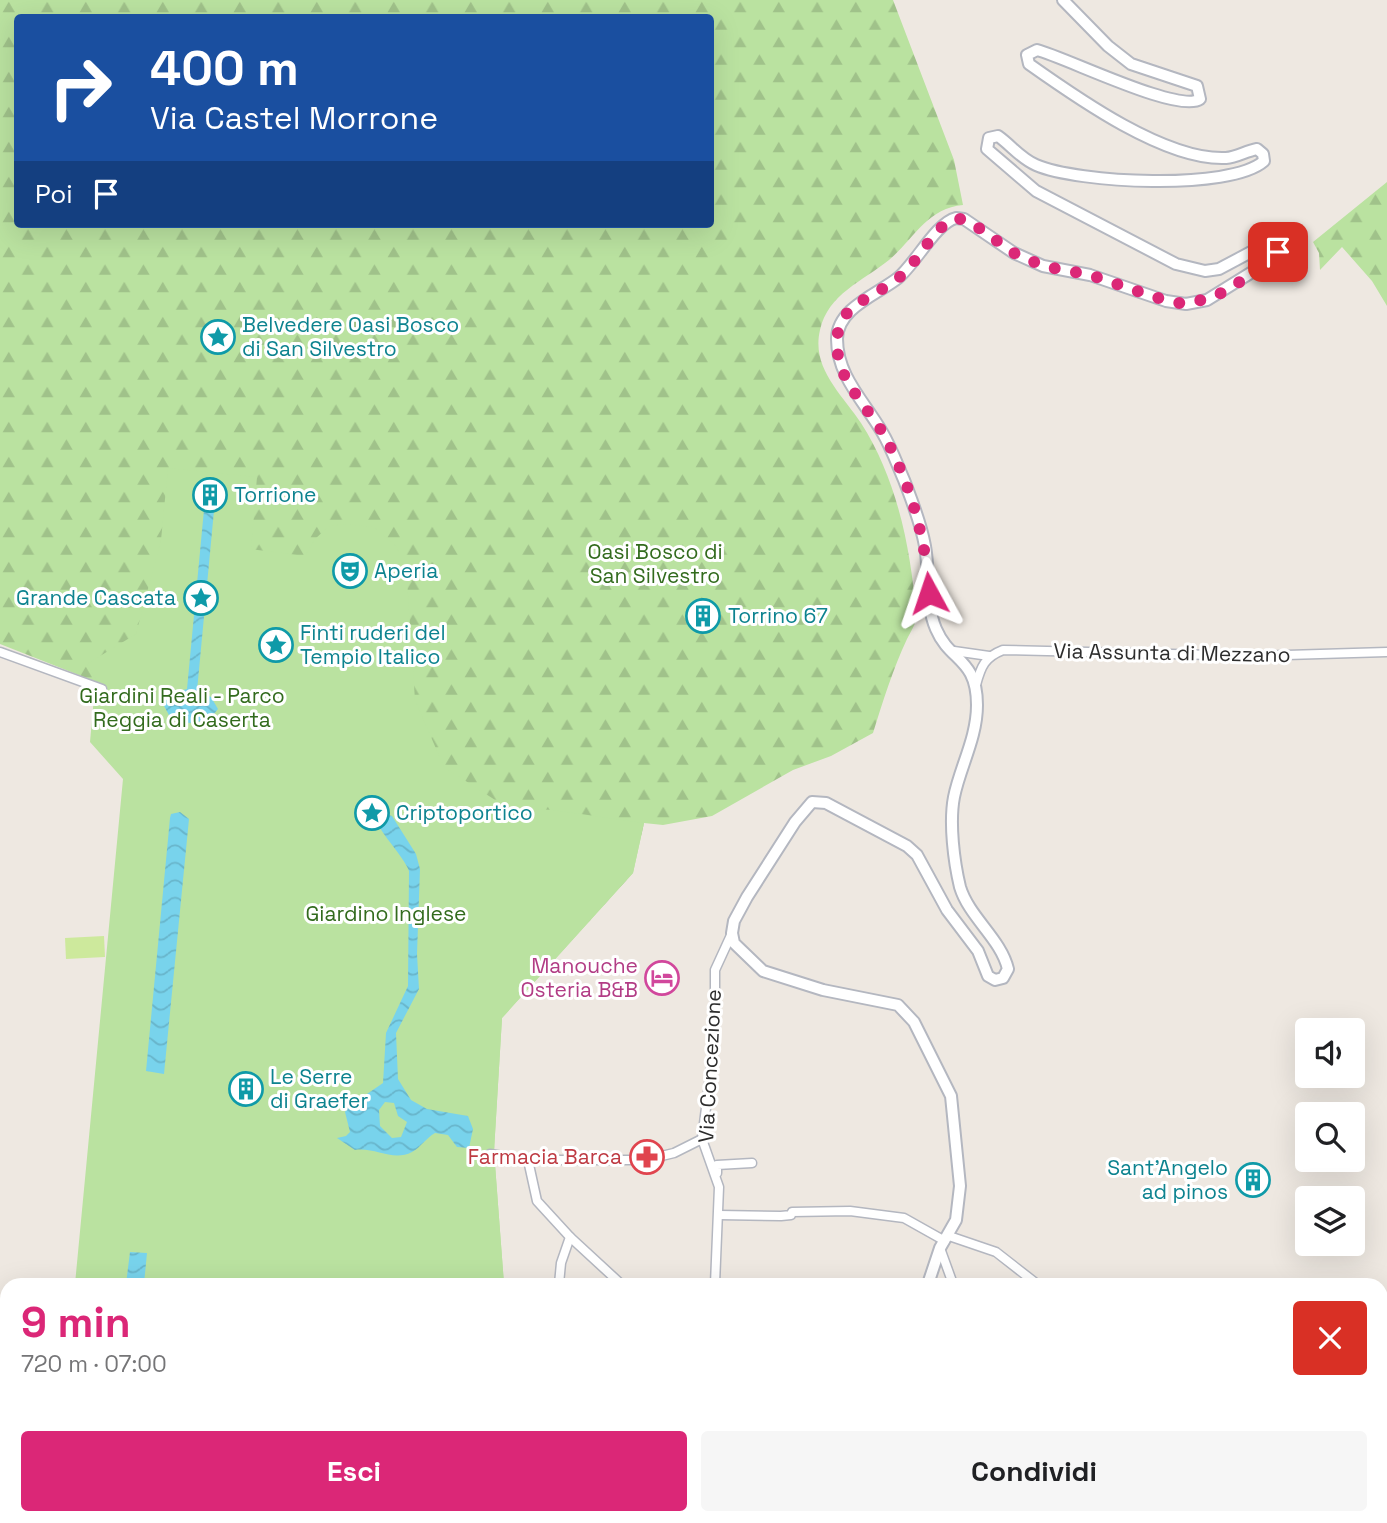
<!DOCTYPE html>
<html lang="it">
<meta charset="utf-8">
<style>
body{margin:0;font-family:"Space Grotesk",sans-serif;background:#f6f6f6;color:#202124;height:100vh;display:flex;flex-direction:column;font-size:26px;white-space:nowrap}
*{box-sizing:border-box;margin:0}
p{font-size:23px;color:#757577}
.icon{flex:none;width:38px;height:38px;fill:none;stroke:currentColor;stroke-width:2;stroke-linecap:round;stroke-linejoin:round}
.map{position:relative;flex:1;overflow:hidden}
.panel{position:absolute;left:0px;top:1278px;width:1388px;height:247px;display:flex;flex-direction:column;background:#fff;border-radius:21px 21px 0 0;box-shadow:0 7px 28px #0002}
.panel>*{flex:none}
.guide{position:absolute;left:14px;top:14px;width:700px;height:214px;border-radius:7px;box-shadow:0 7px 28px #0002;background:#1a4fa0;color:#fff;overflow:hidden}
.tools{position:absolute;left:1295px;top:1018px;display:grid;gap:14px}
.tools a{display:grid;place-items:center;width:70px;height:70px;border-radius:7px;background:#fff;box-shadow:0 7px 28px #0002;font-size:35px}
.pin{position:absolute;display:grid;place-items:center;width:60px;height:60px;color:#fff;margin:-30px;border-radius:14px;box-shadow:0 4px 10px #0006}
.me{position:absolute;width:77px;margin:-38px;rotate:355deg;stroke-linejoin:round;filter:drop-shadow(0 0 5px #0008)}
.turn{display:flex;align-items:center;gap:24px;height:147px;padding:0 21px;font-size:32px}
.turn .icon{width:91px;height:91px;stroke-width:2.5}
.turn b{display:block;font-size:49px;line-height:60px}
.then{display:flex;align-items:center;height:66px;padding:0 21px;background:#0003;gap:14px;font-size:26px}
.round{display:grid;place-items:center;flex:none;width:74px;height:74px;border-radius:7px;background:#f6f6f6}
.headline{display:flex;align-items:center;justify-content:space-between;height:119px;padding:0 21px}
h1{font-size:42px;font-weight:600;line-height:52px;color:#db2777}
.cta{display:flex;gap:14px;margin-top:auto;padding:14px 21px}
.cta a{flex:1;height:80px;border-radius:7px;background:#db2777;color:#fff;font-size:28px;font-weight:600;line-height:80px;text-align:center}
.cta a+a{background:#f6f6f6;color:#202124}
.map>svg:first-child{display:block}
.grass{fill:url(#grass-dots)}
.forest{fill:url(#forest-firs);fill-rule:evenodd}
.park{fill:#bae2a0}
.pitch{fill:#cde99c}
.water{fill:url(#water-waves);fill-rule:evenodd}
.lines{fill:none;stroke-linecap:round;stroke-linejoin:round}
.street-casing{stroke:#b4b7c0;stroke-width:11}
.secondary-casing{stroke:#b4b7c0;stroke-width:14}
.street{stroke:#fff;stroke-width:8}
.secondary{stroke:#fff;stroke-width:10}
.route{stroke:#db2777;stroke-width:12;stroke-dasharray:0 21.6}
.labels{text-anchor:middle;stroke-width:6;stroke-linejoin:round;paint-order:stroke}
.culture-label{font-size:21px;fill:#0d838f;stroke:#fff;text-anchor:start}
.park-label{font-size:21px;fill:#326b1d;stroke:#fff}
.street-label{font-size:21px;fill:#2d2d2d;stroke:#fff}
.hotel-label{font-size:21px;fill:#b23c85;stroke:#fff;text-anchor:end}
.health-label{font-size:21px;fill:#be3a42;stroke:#fff;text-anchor:end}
</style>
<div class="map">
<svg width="1387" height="1523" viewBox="0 0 1387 1523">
<defs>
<pattern id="grass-dots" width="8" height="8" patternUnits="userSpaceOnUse" patternTransform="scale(1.75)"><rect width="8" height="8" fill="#bae2a0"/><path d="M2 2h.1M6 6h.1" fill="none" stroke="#a0c28a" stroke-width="1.8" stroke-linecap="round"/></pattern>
<pattern id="forest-firs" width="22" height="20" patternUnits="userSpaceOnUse" patternTransform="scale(1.75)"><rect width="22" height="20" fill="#bae2a0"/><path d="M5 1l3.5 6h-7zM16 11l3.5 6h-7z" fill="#a0c28a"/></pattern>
<pattern id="water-waves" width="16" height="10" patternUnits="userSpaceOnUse" patternTransform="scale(1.75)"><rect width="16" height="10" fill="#78d3ec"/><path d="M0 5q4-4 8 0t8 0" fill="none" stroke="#68b5cb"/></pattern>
</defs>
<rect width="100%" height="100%" fill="#eee8e1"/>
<path class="grass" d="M1084 1517H1152L1162 1523H1090Z"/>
<g class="forest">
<path d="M0 0H893L954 160 963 205C927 208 914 239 889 260 863 281 828 294 820 330 811 368 842 394 861 423 897 479 911 549 916 614 917 623 911 631 907 639 893 669 883 701 873 733L831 756 793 770 712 816 663 825 644 823 633 873 502 1018 494 1151 504 1284 188 681 99 683 0 644ZM18 18H710V224H18Z"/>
<path d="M1387 182V306L1372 281 1342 247 1320 270 1319 253 1313 242Z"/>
</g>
<g class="park">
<path d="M168 468 257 477 251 549 305 556 315 539 328 527 342 524 374 527 397 547 407 581 415 700 444 767 506 807 553 810 644 823 633 873 502 1018 494 1151 504 1284H75L123 779 90 742 94 697 99 684 87 664 136 634 161 540Z"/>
<rect x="52" y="1517" width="448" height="6"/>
</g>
<path class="pitch" d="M104 936 105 957 66 959 65 938Z"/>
<g class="water">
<path d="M205 499 215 500 197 691 211 697 218 709 209 720 189 723 170 717 163 704 172 693 187 689Z"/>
<path d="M180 812 189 819 164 1074 146 1071 170 818 171 814Z"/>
<path d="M379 812 392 816 416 854 420 869 417 954 419 989 396 1033 398 1079 411 1100 427 1109 468 1116 473 1129 469 1148 457 1147 448 1135 435 1133C426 1138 421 1147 412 1152 393 1162 375 1147 355 1150L337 1138 346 1136 350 1132 345 1112 348 1107 383 1083 386 1033 408 986 409 871C403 854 375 829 376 816ZM385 1102 394 1103 398 1116 407 1122 401 1137 392 1138 380 1126 379 1110Z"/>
<path d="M130 1252 147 1253 144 1284H126Z"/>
</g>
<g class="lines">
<g class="street-casing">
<g id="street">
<path d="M954 651 989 656"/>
<path d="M0 652 102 689"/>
<path d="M976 685C981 666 985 657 1003 650L1254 656 1387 652"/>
<path d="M490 1154 528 1160"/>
<path d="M717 1173V1165L752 1163"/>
<path d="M719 1215 781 1216 791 1215 792 1212 850 1211 904 1218 945 1241"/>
<path d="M949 1236 996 1252 1037 1284"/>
<path d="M570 1237 621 1284"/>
<path d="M940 1248 953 1284"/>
<path d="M559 1284 561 1263 570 1237 537 1201 528 1160H645L674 1153 702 1139"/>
<path d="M715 1284 719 1187 702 1139 715 1038V970L732 933"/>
<path d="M1259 1517V1523"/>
<path d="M507 1523V1517"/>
<path d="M748 1523V1517"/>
</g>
</g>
<g class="secondary-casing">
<g id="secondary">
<path d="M928 1284 940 1248 956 1220 960 1186 951 1096 914 1022 898 1005 823 990 763 971 734 943 732 933 734 921 747 897 795 822 812 802 826 803 907 846 917 855 947 910 978 951 988 976 995 980 1003 978 1008 969C1001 939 969 917 960 887 954 862 949 823 954 797 960 767 977 738 977 705 977 658 950 662 936 629 925 604 930 573 925 546 921 523 912 501 904 480 897 464 891 447 882 432 864 401 837 376 837 339 837 308 878 294 898 278 916 263 936 223 956 218L964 219 1014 253 1043 266 1090 275 1166 301 1186 304 1207 300 1278 256V248L1266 244 1219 269 1205 271 1176 264 1036 191 987 149 989 138 998 136C1012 146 1020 158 1036 165 1077 183 1230 191 1264 161L1263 154 1257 149C1246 151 1237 157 1226 158 1166 161 1077 98 1029 64L1027 55 1037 50C1065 57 1179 114 1200 99L1197 86 1131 64 1108 46 1063 0"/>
<path d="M778 1523 782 1517"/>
</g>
</g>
<use href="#street" class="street"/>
<use href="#secondary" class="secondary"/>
</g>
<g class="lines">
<path class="route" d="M929 593C926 538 910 483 884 435 871 412 849 391 841 367 836 353 835 333 842 320 854 300 885 291 902 275 918 261 937 223 956 218L969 221 1014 253 1043 266 1090 275 1167 301 1186 304 1216 296 1271 263 1278 252"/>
</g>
<defs>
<g id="sight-ring" transform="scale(1.75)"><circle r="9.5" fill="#fff" stroke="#0f9aa8" stroke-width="1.5"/><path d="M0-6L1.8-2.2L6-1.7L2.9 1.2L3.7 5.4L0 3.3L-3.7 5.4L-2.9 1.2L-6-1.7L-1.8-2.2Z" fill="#0f9aa8"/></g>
<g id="building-ring" transform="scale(1.75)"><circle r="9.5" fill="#fff" stroke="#0f9aa8" stroke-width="1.5"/><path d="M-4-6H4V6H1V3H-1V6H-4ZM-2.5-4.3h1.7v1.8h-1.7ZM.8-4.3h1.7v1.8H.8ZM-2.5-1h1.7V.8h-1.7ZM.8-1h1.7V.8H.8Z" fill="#0f9aa8"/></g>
<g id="theatre-ring" transform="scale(1.75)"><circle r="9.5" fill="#fff" stroke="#0f9aa8" stroke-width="1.5"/><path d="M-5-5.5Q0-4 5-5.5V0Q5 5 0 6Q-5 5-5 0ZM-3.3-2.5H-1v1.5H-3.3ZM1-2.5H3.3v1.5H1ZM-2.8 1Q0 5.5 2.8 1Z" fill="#0f9aa8"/></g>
<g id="hotel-ring" transform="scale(1.75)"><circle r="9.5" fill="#fff" stroke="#d1479c" stroke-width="1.5"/><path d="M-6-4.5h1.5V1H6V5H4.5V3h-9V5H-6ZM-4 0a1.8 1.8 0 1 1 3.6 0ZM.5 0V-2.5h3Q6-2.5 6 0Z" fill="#d1479c"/></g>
<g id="pharmacy-ring" transform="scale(1.75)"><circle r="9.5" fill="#fff" stroke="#e0444e" stroke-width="1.5"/><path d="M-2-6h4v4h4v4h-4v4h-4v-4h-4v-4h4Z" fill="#e0444e"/></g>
</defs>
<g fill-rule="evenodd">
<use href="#sight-ring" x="218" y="337"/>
<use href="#building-ring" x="210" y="495"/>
<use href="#theatre-ring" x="350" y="571"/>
<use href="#sight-ring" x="201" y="598"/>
<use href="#building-ring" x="703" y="616"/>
<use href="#sight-ring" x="276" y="645"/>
<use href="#sight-ring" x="372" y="813"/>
<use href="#hotel-ring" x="662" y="978"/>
<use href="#building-ring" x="246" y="1089"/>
<use href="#pharmacy-ring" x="647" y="1157"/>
<use href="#building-ring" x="1253" y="1180"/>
</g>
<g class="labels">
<g class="culture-label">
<text x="242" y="332">Belvedere Oasi Bosco<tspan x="242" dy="24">di San Silvestro</tspan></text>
<text x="234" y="502">Torrione</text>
<text x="374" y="578">Aperia</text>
<text x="176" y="605" text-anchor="end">Grande Cascata</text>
<text x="728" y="623">Torrino 67</text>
<text x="300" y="640">Finti ruderi del<tspan x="300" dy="24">Tempio Italico</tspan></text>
<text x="396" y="820">Criptoportico</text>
<text x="270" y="1084">Le Serre<tspan x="270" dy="24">di Graefer</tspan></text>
<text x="1228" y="1175" text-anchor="end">Sant'Angelo<tspan x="1228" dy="24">ad pinos</tspan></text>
</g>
<g class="park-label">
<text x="655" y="559">Oasi Bosco di<tspan x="655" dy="24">San Silvestro</tspan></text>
<text x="182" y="703">Giardini Reali - Parco<tspan x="182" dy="24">Reggia di Caserta</tspan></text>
<text x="386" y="921">Giardino Inglese</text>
</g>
<g class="street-label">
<text transform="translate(1172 653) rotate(1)" y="7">Via Assunta di Mezzano</text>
<text transform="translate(710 1066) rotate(-87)" y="7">Via Concezione</text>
</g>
<g class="hotel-label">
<text x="638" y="973">Manouche<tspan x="638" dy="24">Osteria B&amp;B</tspan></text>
</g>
<g class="health-label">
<text x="622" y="1164">Farmacia Barca</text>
</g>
</g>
</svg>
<div class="tools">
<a><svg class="icon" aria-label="sound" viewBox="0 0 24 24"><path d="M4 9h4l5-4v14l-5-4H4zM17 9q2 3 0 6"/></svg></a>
<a><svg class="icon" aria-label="search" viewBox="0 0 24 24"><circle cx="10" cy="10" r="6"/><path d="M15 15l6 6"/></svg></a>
<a><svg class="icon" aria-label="layers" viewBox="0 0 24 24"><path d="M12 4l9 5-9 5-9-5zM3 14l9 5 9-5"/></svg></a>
</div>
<div class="pin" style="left:1278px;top:252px;background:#d93025"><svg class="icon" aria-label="arrive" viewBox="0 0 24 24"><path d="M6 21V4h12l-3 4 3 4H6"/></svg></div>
<svg class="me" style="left:929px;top:593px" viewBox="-20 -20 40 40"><path d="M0-17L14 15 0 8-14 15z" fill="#db2777" stroke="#fff" stroke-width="4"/></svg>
<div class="guide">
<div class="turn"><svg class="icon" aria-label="right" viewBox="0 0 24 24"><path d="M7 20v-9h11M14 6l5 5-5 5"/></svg><div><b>400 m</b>Via Castel Morrone</div></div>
<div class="then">Poi<svg class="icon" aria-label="arrive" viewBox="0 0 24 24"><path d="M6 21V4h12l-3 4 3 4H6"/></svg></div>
</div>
<section class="panel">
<div class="headline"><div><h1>9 min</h1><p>720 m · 07:00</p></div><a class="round" style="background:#d93025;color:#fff"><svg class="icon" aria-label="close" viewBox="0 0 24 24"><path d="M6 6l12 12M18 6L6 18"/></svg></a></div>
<div class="cta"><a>Esci</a><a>Condividi</a></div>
</section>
</div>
